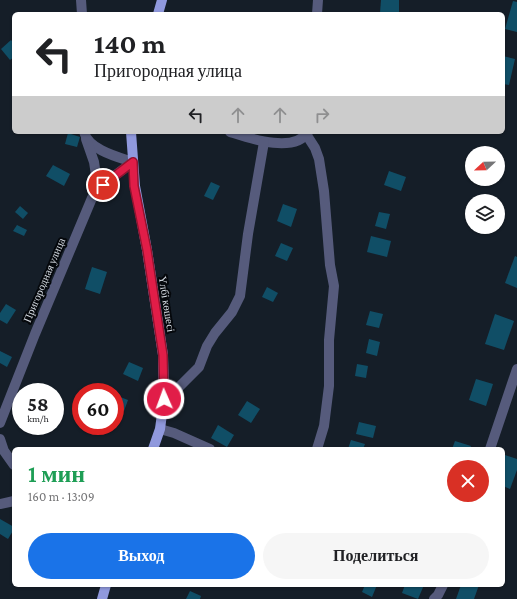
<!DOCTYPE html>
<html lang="ru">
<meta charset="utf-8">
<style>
body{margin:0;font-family:"Crimson Pro",serif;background:#f6f6f6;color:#202124;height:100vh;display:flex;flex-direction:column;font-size:15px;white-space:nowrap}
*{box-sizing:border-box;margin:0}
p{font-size:13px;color:#757577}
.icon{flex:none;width:22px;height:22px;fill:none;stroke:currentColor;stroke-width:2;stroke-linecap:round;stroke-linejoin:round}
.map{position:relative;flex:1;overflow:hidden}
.drawer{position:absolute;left:12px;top:447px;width:493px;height:140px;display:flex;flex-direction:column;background:#fff;border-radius:6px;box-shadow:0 1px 3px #0004}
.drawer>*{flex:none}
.hud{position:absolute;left:12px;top:12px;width:493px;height:122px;border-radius:6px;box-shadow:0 1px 3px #0004;background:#fff;color:#202124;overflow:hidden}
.needle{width:26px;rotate:248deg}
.fabs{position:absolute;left:465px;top:146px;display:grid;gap:8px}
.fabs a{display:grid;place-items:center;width:40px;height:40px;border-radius:50%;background:#fff;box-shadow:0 1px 3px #0004;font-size:20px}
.speed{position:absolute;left:12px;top:383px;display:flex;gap:8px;font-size:20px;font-weight:700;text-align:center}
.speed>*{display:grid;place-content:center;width:52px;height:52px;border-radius:50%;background:#fff;box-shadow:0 1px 3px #0004;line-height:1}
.speed small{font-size:10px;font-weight:400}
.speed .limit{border:6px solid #d22;background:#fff;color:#111}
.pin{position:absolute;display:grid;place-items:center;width:34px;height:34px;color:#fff;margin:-17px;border:2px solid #fff;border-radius:50%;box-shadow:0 1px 4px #0007}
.me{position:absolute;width:44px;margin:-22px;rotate:358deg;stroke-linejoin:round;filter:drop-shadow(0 0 3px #0008)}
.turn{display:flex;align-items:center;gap:14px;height:84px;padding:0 16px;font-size:18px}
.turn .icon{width:52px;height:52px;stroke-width:2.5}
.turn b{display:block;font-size:28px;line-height:34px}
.lanes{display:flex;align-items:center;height:38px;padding:0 16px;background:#0003;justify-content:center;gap:20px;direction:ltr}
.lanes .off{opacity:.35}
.round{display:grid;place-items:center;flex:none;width:42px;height:42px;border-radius:21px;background:#f6f6f6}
.overview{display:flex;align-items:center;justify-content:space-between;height:68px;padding:0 16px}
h1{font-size:24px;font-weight:600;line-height:30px;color:#1e9e55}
.action{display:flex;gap:8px;margin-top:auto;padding:8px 16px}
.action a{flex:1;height:46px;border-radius:24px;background:#1a73e8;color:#fff;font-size:16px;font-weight:600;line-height:46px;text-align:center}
.action a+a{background:#f6f6f6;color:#202124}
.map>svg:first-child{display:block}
.building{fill:#104e66}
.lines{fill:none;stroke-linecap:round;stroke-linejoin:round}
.minor{stroke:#565b7c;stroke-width:10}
.major{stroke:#9099dd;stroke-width:10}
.route-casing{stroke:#92132f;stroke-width:10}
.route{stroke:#e11d48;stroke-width:7}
.labels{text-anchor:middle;stroke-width:4;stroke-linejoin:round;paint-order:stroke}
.street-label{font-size:11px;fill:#d6dce3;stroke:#05080c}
</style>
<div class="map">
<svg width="517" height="599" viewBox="0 0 517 599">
<rect width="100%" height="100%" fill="#151e28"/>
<g class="building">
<path d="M381 0H399V14L380 13Z"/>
<path d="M513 1 517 2V32L505 29Z"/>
<path d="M11 40 14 43V57L10 60 1 49Z"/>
<path d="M503 56 515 59 509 85 503 84Z"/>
<path d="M68 133 80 137 77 147 65 144Z"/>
<path d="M53 165 70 174 64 186 46 176Z"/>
<path d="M389 171 406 177 401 191 384 185Z"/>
<path d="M211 182 220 186 213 200 204 196Z"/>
<path d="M283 204 297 209 291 227 277 221Z"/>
<path d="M20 206 28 213 23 219 15 212Z"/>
<path d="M379 212 390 214 386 229 375 226Z"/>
<path d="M17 225 27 230 24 236 13 231Z"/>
<path d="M371 236 391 241 387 257 367 252Z"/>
<path d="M281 243 293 248 287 261 275 256Z"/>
<path d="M515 256 517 257V288L505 283Z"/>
<path d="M92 267 107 272 100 294 85 289Z"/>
<path d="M267 287 278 293 273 302 262 297Z"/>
<path d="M6 304 16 310 7 324 0 320V313Z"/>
<path d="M370 311 383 314 379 328 366 325Z"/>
<path d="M495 314 514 321 504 350 485 344Z"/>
<path d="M369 339 380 342 377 356 366 353Z"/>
<path d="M0 351 12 357 7 367 0 363Z"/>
<path d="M129 362 143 368 138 381 123 374Z"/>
<path d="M357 364 368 366 366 378 355 376Z"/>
<path d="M476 379 493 384 486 406 469 400Z"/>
<path d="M115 395 128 400 124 411 115 407Z"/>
<path d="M247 401 260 409 251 423 238 415Z"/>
<path d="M359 422 376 426 373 438 356 434Z"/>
<path d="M218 425 234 435 227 447 211 438Z"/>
<path d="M351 440 365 444 363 449H348Z"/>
<path d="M455 441 471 446 470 449H452Z"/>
<path d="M505 455 517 459V470L510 489 503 486V462Z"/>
<path d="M0 519 14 527V529L8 539 0 534Z"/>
<path d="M365 585H377L372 597 362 592Z"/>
<path d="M405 585H424L418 599 402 593Z"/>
<path d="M461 585H479L474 599H456Z"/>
<path d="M190 591 201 596 200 599H186Z"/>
</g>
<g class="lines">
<g class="minor">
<path d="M81 0 82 14"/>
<path d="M317 14 318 0"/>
<path d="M84 132C89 150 118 157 133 162"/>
<path d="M230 132C249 138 294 154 308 132"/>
<path d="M306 134 315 148 319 159 324 191 330 265 334 286 329 340V386L324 426 317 449"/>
<path d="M86 139 94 162 98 188"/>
<path d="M164 399 179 387 199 367 207 346 215 333 232 312 240 296 248 234 264 142"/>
<path d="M0 423 35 334 92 198 98 188 133 162"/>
<path d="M160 429 174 433 210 449"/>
<path d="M0 439 4 451 14 465"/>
<path d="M490 449 517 369"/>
<path d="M0 504 14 501"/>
<path d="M434 599 438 595 443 585"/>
</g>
<g class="major">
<path d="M158 14 162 0"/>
<path d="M131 132 135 186 147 250 163 355 164 399 160 429 153 449"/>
<path d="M102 599 106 585"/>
</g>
</g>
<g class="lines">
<g class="route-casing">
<path id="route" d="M103 185 133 162 134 186 147 250 163 355 164 399"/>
</g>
<use href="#route" class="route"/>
</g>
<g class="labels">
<g class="street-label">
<text transform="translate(44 280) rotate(-67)" y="4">Пригородная улица</text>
<text transform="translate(167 304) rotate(81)" y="4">Үлбі көшесі</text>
</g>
</g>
</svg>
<div class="fabs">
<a><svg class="needle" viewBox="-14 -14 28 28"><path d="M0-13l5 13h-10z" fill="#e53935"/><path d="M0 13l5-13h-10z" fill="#757577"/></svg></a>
<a><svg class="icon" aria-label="layers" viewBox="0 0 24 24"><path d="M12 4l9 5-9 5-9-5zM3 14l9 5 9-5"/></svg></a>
</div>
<div class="speed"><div>58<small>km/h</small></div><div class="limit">60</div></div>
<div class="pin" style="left:103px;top:185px;background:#d93025"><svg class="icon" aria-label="arrive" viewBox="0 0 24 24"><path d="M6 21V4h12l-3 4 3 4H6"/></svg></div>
<svg class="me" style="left:164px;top:399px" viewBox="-20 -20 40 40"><circle r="17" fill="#e11d48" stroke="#fff" stroke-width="3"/><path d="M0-11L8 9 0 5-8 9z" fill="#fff"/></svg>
<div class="hud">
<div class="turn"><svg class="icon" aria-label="left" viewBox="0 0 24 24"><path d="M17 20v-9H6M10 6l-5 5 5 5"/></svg><div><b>140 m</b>Пригородная улица</div></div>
<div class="lanes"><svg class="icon" aria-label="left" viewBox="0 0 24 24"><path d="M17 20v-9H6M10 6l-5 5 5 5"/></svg><svg class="icon off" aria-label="ahead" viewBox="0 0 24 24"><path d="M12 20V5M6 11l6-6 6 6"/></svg><svg class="icon off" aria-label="ahead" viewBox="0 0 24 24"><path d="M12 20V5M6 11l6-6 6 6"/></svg><svg class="icon off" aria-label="right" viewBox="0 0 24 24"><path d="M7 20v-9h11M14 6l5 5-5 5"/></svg></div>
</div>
<section class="drawer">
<div class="overview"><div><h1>1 мин</h1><p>160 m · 13:09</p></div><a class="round" style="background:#d93025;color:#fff"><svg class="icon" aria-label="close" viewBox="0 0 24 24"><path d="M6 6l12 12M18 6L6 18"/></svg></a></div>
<div class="action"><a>Выход</a><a>Поделиться</a></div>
</section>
</div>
